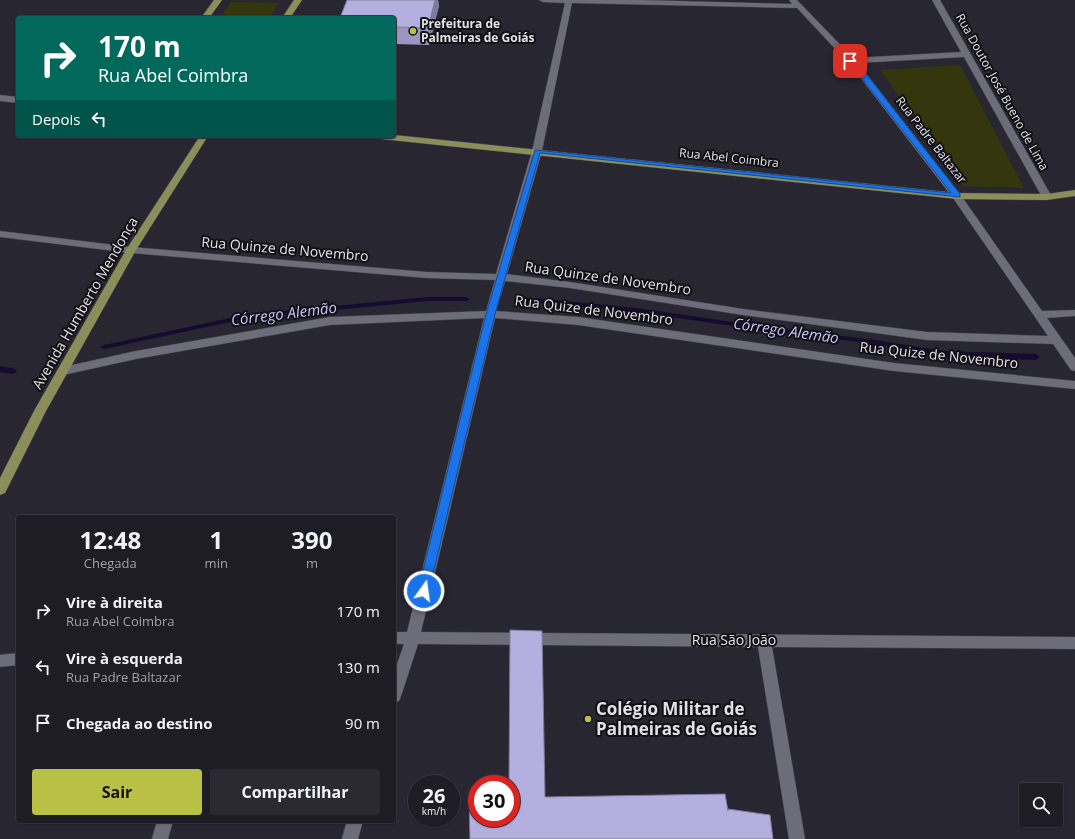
<!DOCTYPE html>
<html lang="pt">
<meta charset="utf-8">
<style>
body{margin:0;font-family:"Open Sans",sans-serif;background:#2b2932;color:#f1f3f6;height:100vh;display:flex;flex-direction:column;font-size:15px;white-space:nowrap}
*{box-sizing:border-box;margin:0}
p{font-size:13px;color:#a1a1a7}
.icon{flex:none;width:22px;height:22px;fill:none;stroke:currentColor;stroke-width:2;stroke-linecap:round;stroke-linejoin:round}
.map{position:relative;flex:1;overflow:hidden}
.details{position:absolute;left:16px;top:515px;width:380px;height:308px;display:flex;flex-direction:column;background:#1e1c25;border-radius:4px;box-shadow:0 1px 3px #0004,0 0 0 1px #3c3a42}
.details>*{flex:none}
.top-card{position:absolute;left:16px;top:16px;width:380px;height:122px;border-radius:4px;box-shadow:0 1px 3px #0004,0 0 0 1px #3c3a42;background:#00695c;color:#fff;overflow:hidden}
.buttons{position:absolute;left:1019px;top:783px;display:grid;gap:8px}
.buttons a{display:grid;place-items:center;width:44px;height:44px;border-radius:4px;background:#1e1c25;box-shadow:0 1px 3px #0004,0 0 0 1px #3c3a42;font-size:20px}
.speed{position:absolute;left:408px;top:775px;display:flex;gap:8px;font-size:20px;font-weight:700;text-align:center}
.speed>*{display:grid;place-content:center;width:52px;height:52px;border-radius:50%;background:#1e1c25;box-shadow:0 1px 3px #0004,0 0 0 1px #3c3a42;line-height:1}
.speed small{font-size:10px;font-weight:400}
.speed .limit{border:6px solid #d22;background:#fff;color:#111}
.pin{position:absolute;display:grid;place-items:center;width:34px;height:34px;color:#fff;margin:-17px;border-radius:8px;box-shadow:0 2px 6px #0006}
.me{position:absolute;width:44px;margin:-22px;rotate:14deg;stroke-linejoin:round;filter:drop-shadow(0 0 3px #0008)}
.turn{display:flex;align-items:center;gap:14px;height:84px;padding:0 16px;font-size:18px}
.turn .icon{width:52px;height:52px;stroke-width:2.5}
.turn b{display:block;font-size:28px;line-height:34px}
.then{display:flex;align-items:center;height:38px;padding:0 16px;background:#0003;gap:8px;font-size:15px}
.eta{display:flex;justify-content:space-evenly;align-items:center;height:68px;text-align:center}
.eta b{font-size:24px;font-weight:700;line-height:28px}
.action{display:flex;gap:8px;margin-top:auto;padding:8px 16px}
.action a{flex:1;height:46px;border-radius:4px;background:#b9c046;color:#111;font-size:16px;font-weight:700;line-height:46px;text-align:center}
.action a+a{background:#2b2932;color:#f1f3f6}
ul{padding:0;list-style:none}
li{display:flex;align-items:center;gap:12px;height:56px;padding:0 16px}
li div{flex:1}
li b{display:block;font-size:15px}
li em{font-style:normal}
.map>svg:first-child{display:block}
.green{fill:#34360d}
.lines{fill:none;stroke-linecap:round;stroke-linejoin:round}
.stream{fill:#150b30;fill-rule:evenodd}
.minor-casing{stroke:#43414b;stroke-width:1}
.major-casing{stroke:#43414b;stroke-width:1}
.minor{fill:#6d6c79;fill-rule:evenodd}
.major{fill:#8a8e5b;fill-rule:evenodd}
.wall{fill:#9b96c0}
.shaded-wall{fill:#7e7a9c}
.building{fill:#b4afdf;stroke:#7e7a9c}
.route{fill:#1a73e8;stroke:#114b97}
.poi-dot{fill:#b9c046;stroke:#111015;stroke-width:1.5}
.labels{text-anchor:middle;stroke-width:4;stroke-linejoin:round;paint-order:stroke}
.far-poi-label{font-size:12px;font-weight:bold;fill:#e2e1e9;stroke:#111015;text-anchor:start}
.far-street-label{font-size:12px;fill:#e2e1e9;stroke:#111015}
.street-label{font-size:14px;fill:#e2e1e9;stroke:#111015}
.water-label{font-size:15px;font-style:italic;fill:#cbc4fd;stroke:#111015}
.near-poi-label{font-size:17px;font-weight:bold;fill:#e2e1e9;stroke:#111015;text-anchor:start}
</style>
<div class="map">
<svg width="1075" height="839" viewBox="0 0 1075 839">
<rect width="100%" height="100%" fill="#282631"/>
<g class="green">
<path d="M231 2 279 3 269 18H220Z"/>
<path d="M960 65 1024 188 963 186 880 70Z"/>
</g>
<g class="lines">
<g class="stream">
<path d="M427 297H466L470 299 466 301H427L244 319 104 349 100 347 104 345 244 315Z"/>
<path d="M535 298 637 308 775 328 875 340 944 351 1036 354 1040 357 1036 360 944 357 875 344 775 332 637 312 538 302H535L534 300Z"/>
<path d="M0 366 13 368 17 371 13 374 0 372Z"/>
</g>
<g class="minor-casing">
<g id="minor">
<path d="M539 0H640L792 4 789 0H797L853 58 961 52 932 0H940L1052 197 1047 200 1042 197 964 57 858 63 960 194 1042 311 1075 310V316L1047 318 1075 358V371L1071 370 1053 344 927 340 743 315 570 288 505 281 496 311 578 317 894 363 1075 381V389L894 371 578 325 495 318 421 632 1075 637V649L772 647 805 839H789L758 647 418 644 401 696 399 701 394 703V673L404 644H394V632H407L484 318 330 325 136 359 63 375 59 374 57 371 59 368 63 367 136 351 330 317 486 311 495 280 427 278 131 253 0 237V231L131 247 427 272 496 274 532 151 565 3 543 2ZM572 3 797 8 853 68 953 198 1048 336 927 332 743 309 570 282 507 274 542 151Z"/>
<path d="M0 95 18 97V103L0 101Z"/>
<path d="M18 653V665L0 667V655Z"/>
<path d="M157 821H173L168 839H152Z"/>
<path d="M347 821H363L358 839H342Z"/>
</g>
</g>
<g class="major-casing">
<g id="major">
<path d="M214 0H222L209 18H201Z"/>
<path d="M294 0H302L290 18H282Z"/>
<path d="M394 135 957 193 1047 194 1075 190V196L1047 200 957 199 381 139 377 136H394Z"/>
<path d="M200 136H208L136 250 46 411 5 493 0 495V478L34 411 126 250Z"/>
</g>
</g>
<use href="#minor" class="minor"/>
<use href="#major" class="major"/>
</g>
<path class="wall" d="M347 0H438L439 6 429 45 394 44V18Z"/>
<path class="shaded-wall" d="M435 0H438L439 6 429 45 428 28Z"/>
<g class="building">
<path d="M347 0H435L428 28 394 27V18H340Z"/>
<path d="M510 630 542 631 545 797 725 794 728 811V809L770 815 773 839H470L469 798H477V818H511V784H509Z"/>
</g>
<path class="route" d="M848 59H852L859 65 960 194V197L540 153 495 314 429 591 427 594 424 595 420 594 418 591 486 314 535 150 951 193 854 68 848 62Z"/>
<g class="poi-dot">
<circle cx="413" cy="31" r="4"/>
<circle cx="588" cy="719" r="4"/>
</g>
<g class="labels">
<g class="far-poi-label">
<text x="421" y="28">Prefeitura de<tspan x="421" dy="14">Palmeiras de Goiás</tspan></text>
</g>
<g class="far-street-label">
<text transform="translate(1002 92) rotate(61)" y="4">Rua Doutor José Bueno de Lima</text>
<text transform="translate(931 140) rotate(52)" y="4">Rua Padre Baltazar</text>
<text transform="translate(729 158) rotate(6)" y="4">Rua Abel Coimbra</text>
</g>
<g class="street-label">
<text transform="translate(285 249) rotate(5)" y="5">Rua Quinze de Novembro</text>
<text transform="translate(608 278) rotate(8)" y="5">Rua Quinze de Novembro</text>
<text transform="translate(85 303) rotate(-60)" y="5">Avenida Humberto Mendonça</text>
<text transform="translate(594 310) rotate(7)" y="5">Rua Quize de Novembro</text>
<text transform="translate(939 355) rotate(6)" y="5">Rua Quize de Novembro</text>
<text x="734" y="645">Rua São João</text>
</g>
<g class="water-label">
<text transform="translate(284 314) rotate(-7)" y="5">Córrego Alemão</text>
<text transform="translate(786 331) rotate(8)" y="5">Córrego Alemão</text>
</g>
<g class="near-poi-label">
<text x="596" y="715">Colégio Militar de<tspan x="596" dy="20">Palmeiras de Goiás</tspan></text>
</g>
</g>
</svg>
<div class="buttons">
<a><svg class="icon" aria-label="search" viewBox="0 0 24 24"><circle cx="10" cy="10" r="6"/><path d="M15 15l6 6"/></svg></a>
</div>
<div class="speed"><div>26<small>km/h</small></div><div class="limit">30</div></div>
<div class="pin" style="left:850px;top:61px;background:#d93025"><svg class="icon" aria-label="arrive" viewBox="0 0 24 24"><path d="M6 21V4h12l-3 4 3 4H6"/></svg></div>
<svg class="me" style="left:424px;top:591px" viewBox="-20 -20 40 40"><circle r="17" fill="#1a73e8" stroke="#fff" stroke-width="3"/><path d="M0-11L8 9 0 5-8 9z" fill="#fff"/></svg>
<div class="top-card">
<div class="turn"><svg class="icon" aria-label="right" viewBox="0 0 24 24"><path d="M7 20v-9h11M14 6l5 5-5 5"/></svg><div><b>170 m</b>Rua Abel Coimbra</div></div>
<div class="then">Depois<svg class="icon" aria-label="left" viewBox="0 0 24 24"><path d="M17 20v-9H6M10 6l-5 5 5 5"/></svg></div>
</div>
<section class="details">
<div class="eta">
<div><b>12:48</b><p>Chegada</p></div>
<div><b>1</b><p>min</p></div>
<div><b>390</b><p>m</p></div>
</div>
<ul>
<li><svg class="icon" aria-label="right" viewBox="0 0 24 24"><path d="M7 20v-9h11M14 6l5 5-5 5"/></svg><div><b>Vire à direita</b><p>Rua Abel Coimbra</p></div><em>170 m</em></li>
<li><svg class="icon" aria-label="left" viewBox="0 0 24 24"><path d="M17 20v-9H6M10 6l-5 5 5 5"/></svg><div><b>Vire à esquerda</b><p>Rua Padre Baltazar</p></div><em>130 m</em></li>
<li><svg class="icon" aria-label="arrive" viewBox="0 0 24 24"><path d="M6 21V4h12l-3 4 3 4H6"/></svg><div><b>Chegada ao destino</b></div><em>90 m</em></li>
</ul>
<div class="action"><a>Sair</a><a>Compartilhar</a></div>
</section>
</div>
